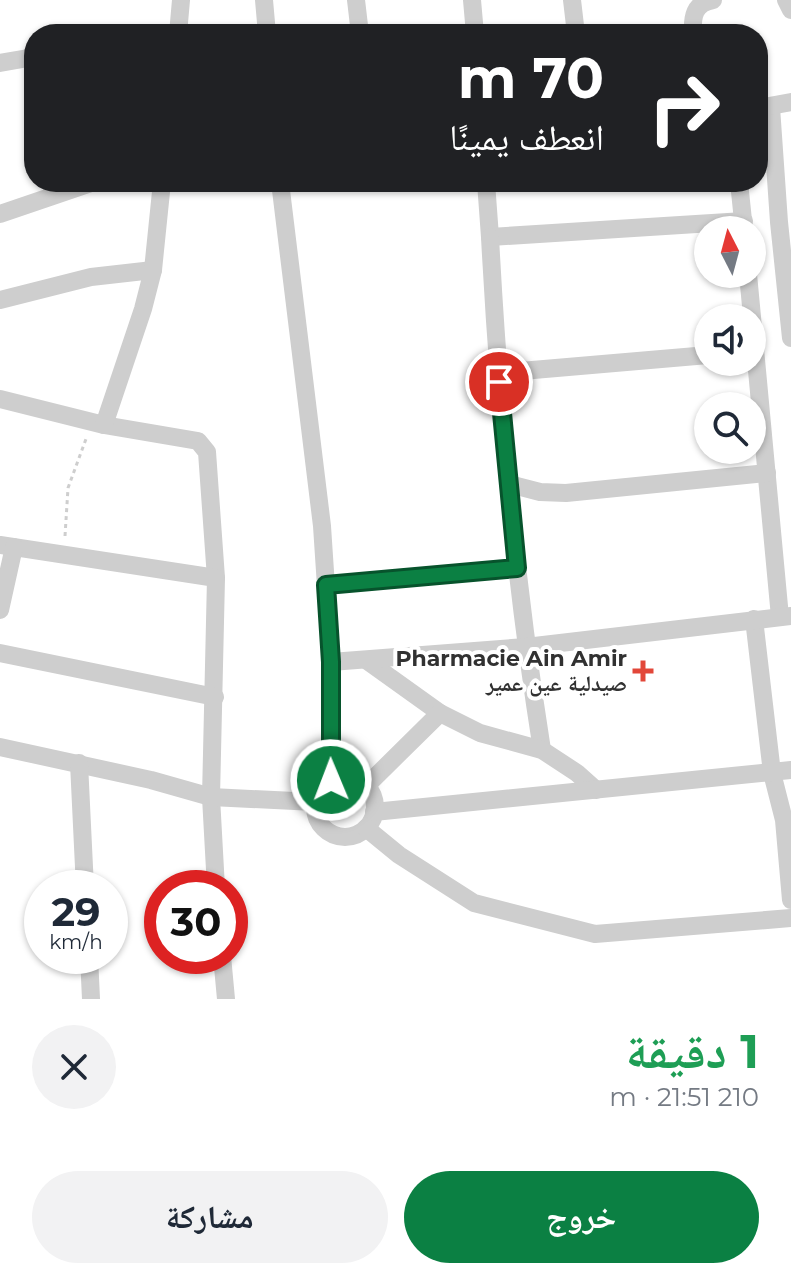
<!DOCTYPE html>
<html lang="ar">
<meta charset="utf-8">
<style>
body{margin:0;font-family:Montserrat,"Noto Naskh Arabic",sans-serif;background:#f2f2f3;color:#1f2937;direction:rtl;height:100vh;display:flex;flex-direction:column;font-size:30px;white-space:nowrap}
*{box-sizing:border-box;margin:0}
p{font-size:26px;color:#747a83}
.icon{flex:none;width:44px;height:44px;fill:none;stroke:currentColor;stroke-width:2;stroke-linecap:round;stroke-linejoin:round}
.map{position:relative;height:999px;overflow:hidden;direction:ltr}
.panel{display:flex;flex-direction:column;background:#fff;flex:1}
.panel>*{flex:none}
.top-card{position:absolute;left:24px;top:24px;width:744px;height:168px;border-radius:32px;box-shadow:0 2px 6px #0004;direction:rtl;background:#202124;color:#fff;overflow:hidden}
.needle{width:52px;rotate:354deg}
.fabs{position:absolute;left:694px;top:216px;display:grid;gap:16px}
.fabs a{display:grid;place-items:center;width:72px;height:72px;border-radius:50%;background:#fff;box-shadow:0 2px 6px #0004;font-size:40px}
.speed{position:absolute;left:24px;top:870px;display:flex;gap:16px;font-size:40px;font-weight:700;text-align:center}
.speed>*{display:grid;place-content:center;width:104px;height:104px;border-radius:50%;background:#fff;box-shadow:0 2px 6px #0004;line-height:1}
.speed small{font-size:20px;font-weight:400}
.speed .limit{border:12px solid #d22;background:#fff;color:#111}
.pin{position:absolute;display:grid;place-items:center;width:68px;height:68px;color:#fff;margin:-34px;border:4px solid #fff;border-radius:50%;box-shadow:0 2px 8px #0007}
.me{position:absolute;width:88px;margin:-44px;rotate:359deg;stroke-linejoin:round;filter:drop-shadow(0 0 6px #0008)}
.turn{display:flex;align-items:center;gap:28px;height:168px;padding:0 32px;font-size:36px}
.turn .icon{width:104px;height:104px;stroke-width:2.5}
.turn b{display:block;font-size:56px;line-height:68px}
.round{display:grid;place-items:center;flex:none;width:84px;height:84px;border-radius:42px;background:#f2f2f3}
.overview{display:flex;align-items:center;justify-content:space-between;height:136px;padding:0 32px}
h1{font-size:48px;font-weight:700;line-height:60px;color:#1e9e55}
.action{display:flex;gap:16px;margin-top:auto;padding:16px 32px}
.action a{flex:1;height:92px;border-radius:48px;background:#0b8043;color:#fff;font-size:32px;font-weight:700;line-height:92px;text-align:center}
.action a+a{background:#f2f2f3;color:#1f2937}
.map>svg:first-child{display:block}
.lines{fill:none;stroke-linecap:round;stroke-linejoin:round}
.path{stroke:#cecece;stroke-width:3;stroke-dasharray:4 4;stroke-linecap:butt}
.minor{stroke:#cecece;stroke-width:18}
.route-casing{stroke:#07532c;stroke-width:20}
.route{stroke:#0b8043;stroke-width:14}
.poi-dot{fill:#e24739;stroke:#fff;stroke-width:3}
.labels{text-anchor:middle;stroke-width:8;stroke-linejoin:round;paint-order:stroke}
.poi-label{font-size:22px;font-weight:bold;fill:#313131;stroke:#fff;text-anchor:end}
</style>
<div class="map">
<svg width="791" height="999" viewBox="0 0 791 999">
<rect width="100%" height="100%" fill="#fff"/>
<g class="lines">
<path class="path" d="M65 536 68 488 86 439"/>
<g class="minor">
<path d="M264 0 267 34"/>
<path d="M356 0 360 34"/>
<path d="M472 0 475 34"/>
<path d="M572 0 576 34"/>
<path d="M786 0 791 10"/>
<path d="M178 34 181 0"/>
<path d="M693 34C692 17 694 3 713 0"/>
<path d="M0 63 34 57"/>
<path d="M771 107 779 222 791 338"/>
<path d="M758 108 791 102"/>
<path d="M280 182 322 526 331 662"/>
<path d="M486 182 490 237 744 221"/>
<path d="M739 182 744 230"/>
<path d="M0 214 94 182"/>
<path d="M490 237C499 408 515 580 542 750"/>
<path d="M748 274 780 617"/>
<path d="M0 300 91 277 153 270"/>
<path d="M498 373 708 355"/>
<path d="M0 399 104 425 198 441 207 452 216 578 211 797 216 888"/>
<path d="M104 425 143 309 153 270 162 182"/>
<path d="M509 484 540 492 566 493 767 473"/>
<path d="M0 545 216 578"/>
<path d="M326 585 517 568"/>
<path d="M0 610 14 547"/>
<path d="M754 619 772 773 784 820 791 900"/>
<path d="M0 653 215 697"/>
<path d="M366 660 440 713"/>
<path d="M0 747 151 780 211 797 315 802"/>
<path d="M79 763 85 888"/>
<circle cx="345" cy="807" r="30"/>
<path d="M331 780V662L526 647 791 616"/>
<path d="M366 786 440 713 480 733 542 750 577 773 596 790"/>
<path d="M374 812 791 770"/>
<path d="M366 828 399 855 474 903 595 934 791 918"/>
<path d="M89 956 91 999"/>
<path d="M222 956 226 999"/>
</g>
</g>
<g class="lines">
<g class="route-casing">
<path id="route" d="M331 780V662L326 585 517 568 499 382"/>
</g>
<use href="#route" class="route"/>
</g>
<path class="poi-dot" d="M639 659h8v8h8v8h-8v8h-8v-8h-8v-8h8z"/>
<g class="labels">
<g class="poi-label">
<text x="627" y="666">Pharmacie Ain Amir<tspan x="627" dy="25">صيدلية عين عمير</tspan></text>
</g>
</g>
</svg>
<div class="fabs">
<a><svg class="needle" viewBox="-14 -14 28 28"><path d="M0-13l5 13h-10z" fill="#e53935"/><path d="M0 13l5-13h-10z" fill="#747a83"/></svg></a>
<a><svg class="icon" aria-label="sound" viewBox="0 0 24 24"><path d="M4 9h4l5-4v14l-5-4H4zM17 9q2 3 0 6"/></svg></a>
<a><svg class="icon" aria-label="search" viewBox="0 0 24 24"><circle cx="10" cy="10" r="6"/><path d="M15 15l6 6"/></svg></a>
</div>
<div class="speed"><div>29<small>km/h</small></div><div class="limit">30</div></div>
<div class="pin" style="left:499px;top:382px;background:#d93025"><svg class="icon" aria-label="arrive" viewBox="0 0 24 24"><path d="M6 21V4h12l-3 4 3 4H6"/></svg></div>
<svg class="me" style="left:331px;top:780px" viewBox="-20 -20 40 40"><circle r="17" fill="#0b8043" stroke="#fff" stroke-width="3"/><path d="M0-11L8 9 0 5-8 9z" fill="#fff"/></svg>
<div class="top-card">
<div class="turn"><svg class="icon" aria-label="right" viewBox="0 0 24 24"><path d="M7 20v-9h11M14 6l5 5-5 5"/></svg><div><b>70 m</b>انعطف يمينًا</div></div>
</div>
</div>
<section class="panel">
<div class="overview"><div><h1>1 دقيقة</h1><p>210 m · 21:51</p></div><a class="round"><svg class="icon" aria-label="close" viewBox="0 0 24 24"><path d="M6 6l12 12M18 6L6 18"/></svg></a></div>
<div class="action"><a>خروج</a><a>مشاركة</a></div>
</section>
